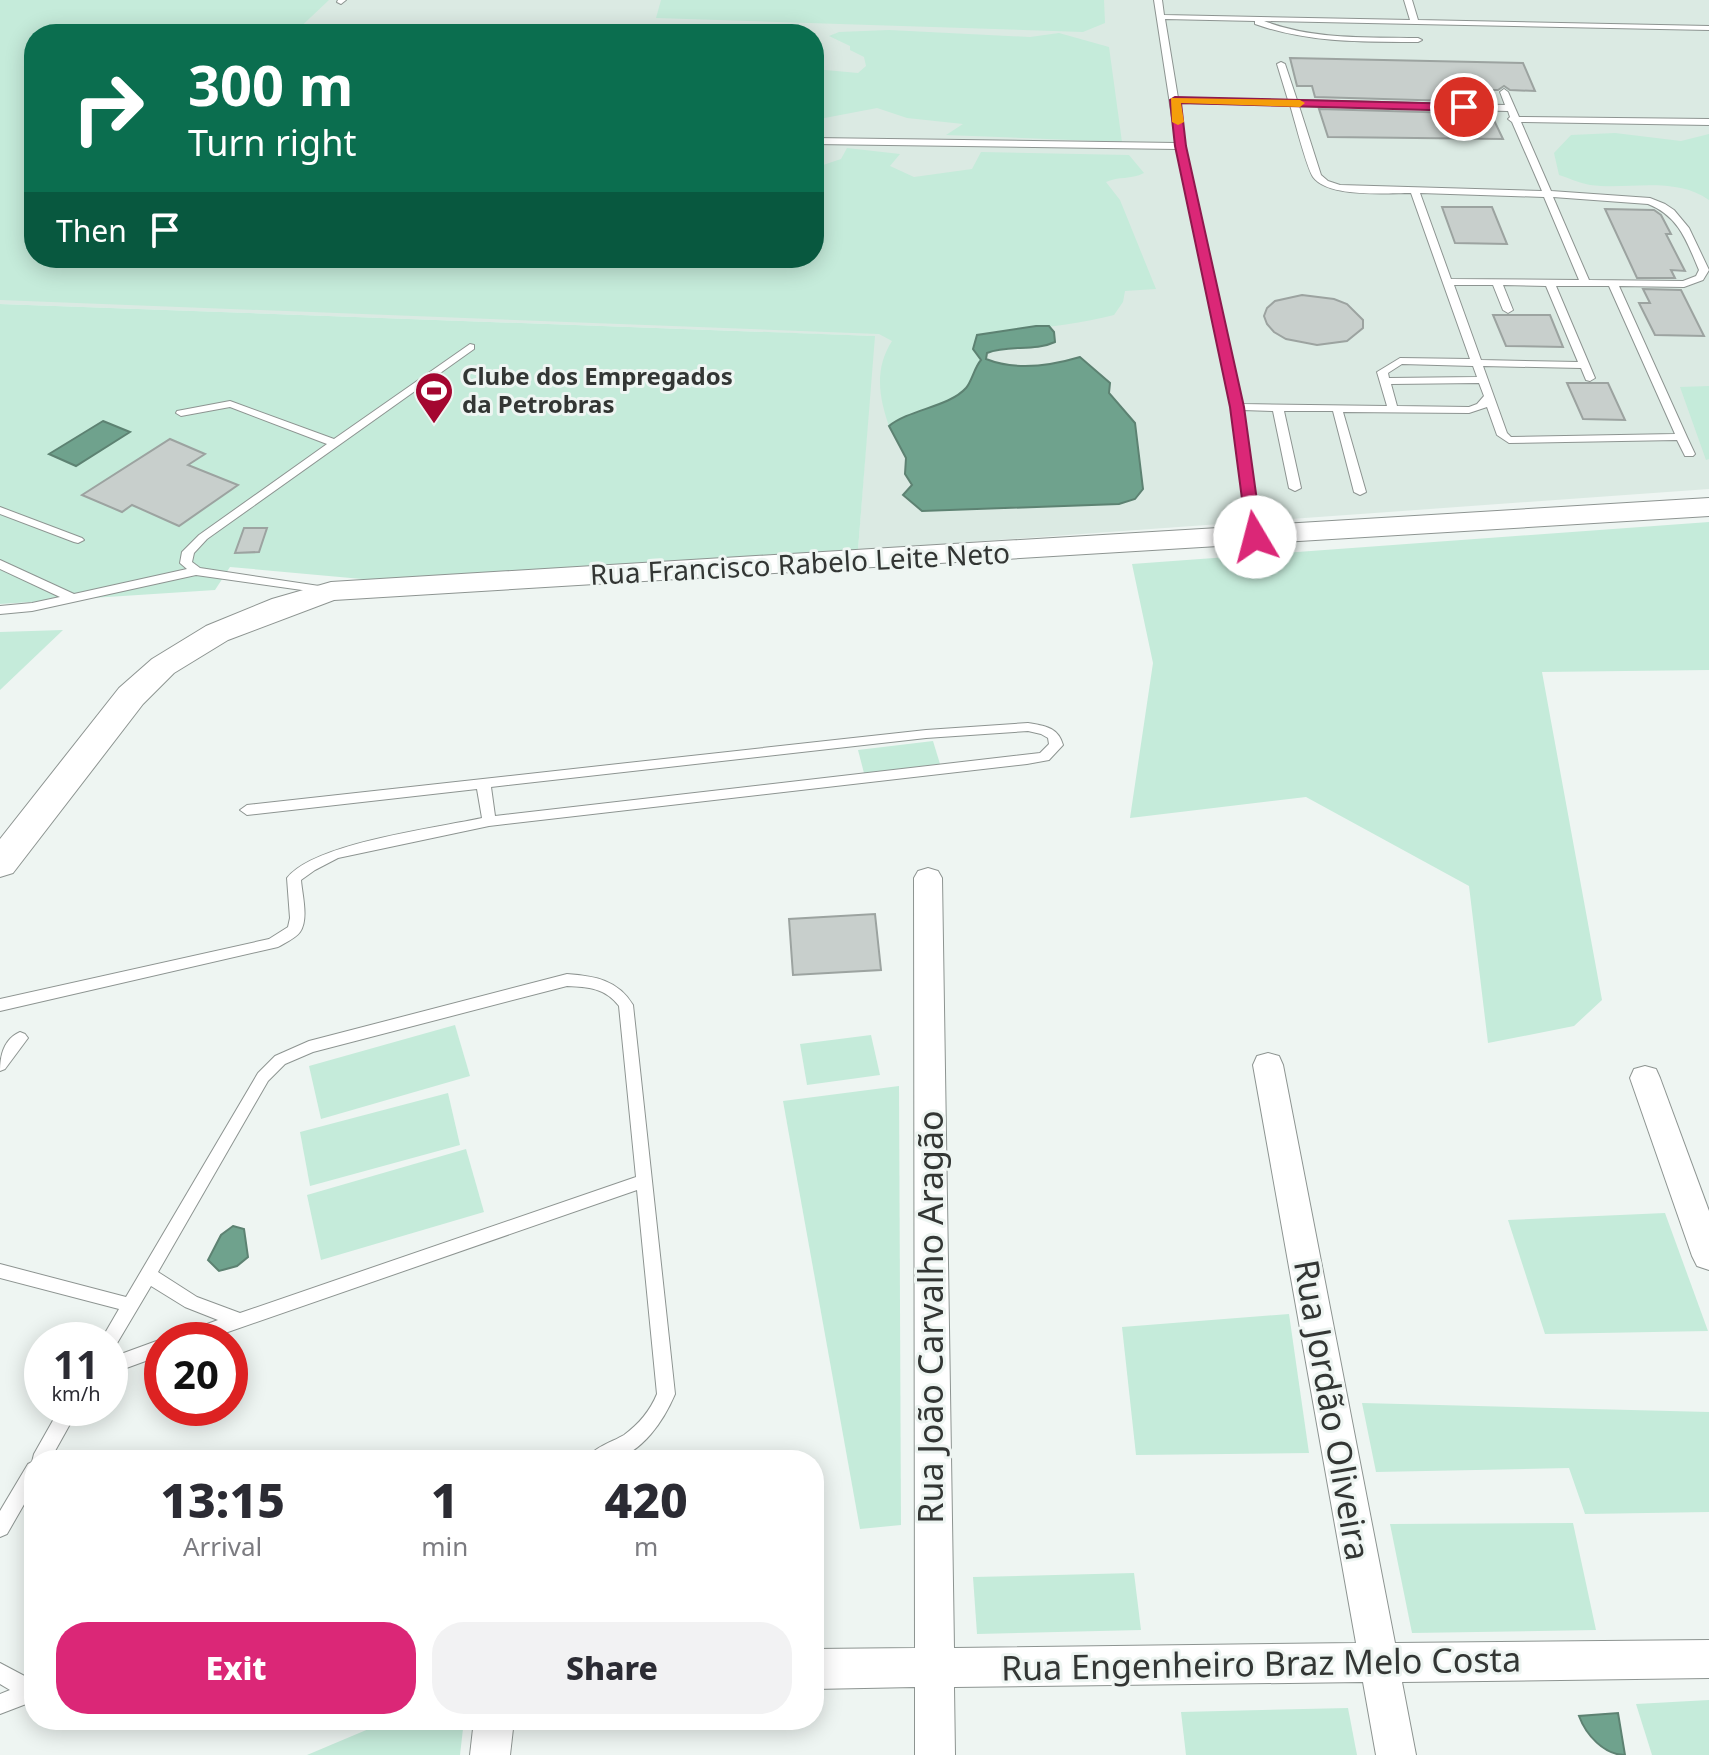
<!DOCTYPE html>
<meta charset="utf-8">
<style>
body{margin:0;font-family:"Noto Sans",sans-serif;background:#f2f2f3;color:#2b2b33;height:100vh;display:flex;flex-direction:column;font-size:30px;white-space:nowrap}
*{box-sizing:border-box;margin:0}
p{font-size:26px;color:#7c7c81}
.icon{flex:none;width:44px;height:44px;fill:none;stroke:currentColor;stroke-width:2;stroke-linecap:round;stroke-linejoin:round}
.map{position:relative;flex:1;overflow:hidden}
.drawer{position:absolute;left:24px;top:1450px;width:800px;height:280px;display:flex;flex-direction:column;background:#fff;border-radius:32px;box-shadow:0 4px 20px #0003}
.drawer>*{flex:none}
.hud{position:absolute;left:24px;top:24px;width:800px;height:244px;border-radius:32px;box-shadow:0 4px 20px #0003;background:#0b6e4f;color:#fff;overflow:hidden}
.speed{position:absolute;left:24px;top:1322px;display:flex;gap:16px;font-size:40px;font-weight:700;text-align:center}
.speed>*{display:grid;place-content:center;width:104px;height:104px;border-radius:50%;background:#fff;box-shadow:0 4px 20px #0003;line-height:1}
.speed small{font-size:20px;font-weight:400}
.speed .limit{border:12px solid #d22;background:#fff;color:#111}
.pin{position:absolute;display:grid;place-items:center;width:68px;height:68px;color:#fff;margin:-34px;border:4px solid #fff;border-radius:50%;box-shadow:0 2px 8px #0007}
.me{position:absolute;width:88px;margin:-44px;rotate:352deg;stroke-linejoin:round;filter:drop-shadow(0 0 6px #0008)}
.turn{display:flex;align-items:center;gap:28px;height:168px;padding:0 32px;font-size:36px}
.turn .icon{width:104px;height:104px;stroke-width:2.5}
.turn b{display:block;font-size:56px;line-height:68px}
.then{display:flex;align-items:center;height:76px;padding:0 32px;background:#0003;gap:16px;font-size:30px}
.eta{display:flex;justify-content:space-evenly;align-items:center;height:136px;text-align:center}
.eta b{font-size:48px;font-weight:800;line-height:56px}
.cta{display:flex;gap:16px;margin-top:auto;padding:16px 32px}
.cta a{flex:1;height:92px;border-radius:32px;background:#db2777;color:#fff;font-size:32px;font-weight:800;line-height:92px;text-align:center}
.cta a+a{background:#f2f2f3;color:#2b2b33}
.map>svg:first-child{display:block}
.built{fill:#dbeae3;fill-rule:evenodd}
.green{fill:#c5ebda}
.water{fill:#6fa28d;stroke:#5d8272;stroke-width:2}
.building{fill:#c8cfcc;stroke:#9ca3a0;stroke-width:2}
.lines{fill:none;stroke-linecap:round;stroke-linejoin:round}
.service-casing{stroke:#8d9491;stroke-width:2}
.minor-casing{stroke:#8d9491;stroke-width:2}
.tertiary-casing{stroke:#8d9491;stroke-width:2}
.service{fill:#fff;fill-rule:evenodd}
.minor{fill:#fff;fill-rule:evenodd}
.tertiary{fill:#fff;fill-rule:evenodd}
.route{fill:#db2777;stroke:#8e194d;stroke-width:2}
.slow{fill:#f59e0b}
.labels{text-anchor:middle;stroke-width:6;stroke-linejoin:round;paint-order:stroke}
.far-poi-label{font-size:24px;font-weight:bold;fill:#333634;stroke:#eef5f2;text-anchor:start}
.street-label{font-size:28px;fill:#333634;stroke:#eef5f2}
.near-street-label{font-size:34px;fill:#333634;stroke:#eef5f2}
</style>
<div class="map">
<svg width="1709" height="1755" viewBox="0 0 1709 1755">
<rect width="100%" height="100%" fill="#eef5f2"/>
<path class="built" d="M0 0H1709V489L858 550 874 336 0 304ZM34 34H814V258H34Z"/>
<g class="green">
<path d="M0 0H329L293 34H34V258H814V168L841 159 847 148 900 154 890 166 914 177 972 169 981 152 1129 155 1144 173C1130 180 1119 176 1106 182L1120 200 1156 289 1125 291 1123 302 1114 315C1075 325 1028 330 989 332L973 349 981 360C974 368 972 381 966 388 949 407 910 409 889 426 879 397 874 369 892 341L879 334 0 300Z"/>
<path d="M661 0H1104L1105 23 1083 32 656 18Z"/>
<path d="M889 30 1030 37 1059 33 1109 47 1122 142 946 135 963 124 907 118 877 108 814 120V69L858 73 866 66 864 57 850 50V46L829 36 839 32Z"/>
<path d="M1615 133 1681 141 1709 134V200C1675 176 1629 190 1590 185 1579 183 1569 178 1559 175L1554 153 1571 135Z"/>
<path d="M0 304 875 336 858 550 384 581 230 567 215 590 0 604Z"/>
<path d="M1709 386V459L1706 460 1680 387Z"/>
<path d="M1709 522V670L1542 672 1602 1000 1574 1026 1488 1043 1469 886 1306 797 1130 818 1153 663 1132 564Z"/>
<path d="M63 630 0 690V632Z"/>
<path d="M933 741 940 764 864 773 858 750Z"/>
<path d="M455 1025 470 1076 321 1119 309 1066Z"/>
<path d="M871 1035 880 1075 807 1085 800 1044Z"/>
<path d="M899 1086 901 1525 860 1529 783 1101Z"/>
<path d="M448 1093 460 1145 310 1186 300 1132Z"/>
<path d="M466 1149 484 1212 321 1260 307 1195Z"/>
<path d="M1665 1213 1708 1331 1545 1334 1508 1220Z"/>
<path d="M1289 1314 1309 1453 1136 1455 1122 1327Z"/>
<path d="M1362 1403 1709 1412V1512L1585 1514 1569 1468 1376 1472Z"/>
<path d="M1573 1523 1596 1630 1412 1633 1390 1524Z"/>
<path d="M1134 1573 1141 1630 977 1634 973 1577Z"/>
<path d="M1709 1700V1755H1652L1636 1704Z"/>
<path d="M1348 1708 1357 1755H1186L1181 1712Z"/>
<path d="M390 1720H464L460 1755H307Z"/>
</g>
<g class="water">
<path d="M1036 326H1049L1054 332 1055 342C1034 352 1009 344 987 353L986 359C1016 371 1050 366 1080 357L1110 383 1109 393 1135 423 1143 489 1135 499 1119 504 922 511 903 495 912 485 905 474 906 458 889 426C910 409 949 407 966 388 972 381 974 368 981 360L973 349 977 335Z"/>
<path d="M103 421 130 432 76 466 49 454Z"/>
<path d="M233 1226 244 1229 248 1257 237 1266 219 1271 208 1260 221 1235Z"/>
<path d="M1618 1713 1625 1755C1604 1755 1586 1735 1579 1716Z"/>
</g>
<g class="building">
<path d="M1290 58 1523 63 1535 91 1510 90 1504 86 1498 90H1481L1486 102 1315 97 1312 86H1297Z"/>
<path d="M1319 109 1491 114 1503 139 1328 137Z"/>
<path d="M1442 207H1492L1507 244 1455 243Z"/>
<path d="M1605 209 1654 210 1661 215 1671 234H1666L1685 271 1671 270 1675 278H1637Z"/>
<path d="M1643 289 1681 290 1704 336 1655 335 1639 303H1650Z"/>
<path d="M1302 295 1334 299 1347 304 1363 320V328L1347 341 1317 345 1286 339 1274 332 1267 324 1264 316 1267 308 1275 301Z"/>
<path d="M1493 315H1550L1563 347 1506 346Z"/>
<path d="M1567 383H1608L1625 420 1583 419Z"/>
<path d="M170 439 205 454 188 465 238 485 179 526 132 505 122 512 82 495Z"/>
<path d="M244 528H267L259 552 235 553Z"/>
<path d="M875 914 881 970 793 975 789 919Z"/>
</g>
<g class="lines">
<g class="service-casing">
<g id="service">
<path d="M338 0H346L341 4 337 2Z"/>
<path d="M1154 0H1162L1164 15 1410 20 1404 0H1412L1418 20 1709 26V30L1264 21C1314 40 1366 37 1418 38L1422 40 1418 42C1362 42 1308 43 1255 24V21L1165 19 1178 98 1288 100 1277 64 1281 62 1285 64 1297 100 1505 105 1500 92 1504 89 1508 92 1519 117 1709 119V125L1521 122 1551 191 1650 198 1665 204 1674 210 1689 228 1709 270 1703 280 1684 287 1619 286 1687 437 1695 454 1693 456H1685L1677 440 1509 443 1497 435 1487 407 1469 413 1343 412 1366 492 1360 495 1354 492 1333 411H1284L1301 488 1295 491 1289 488 1273 411 1243 410 1261 537 1255 540 1251 539 1232 407 1177 149 814 144V138L1176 143ZM1178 103 1290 105C1295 121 1306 166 1313 177 1328 198 1387 193 1411 193L1470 359 1400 358 1377 372 1387 406 1242 404 1185 146ZM1299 106 1508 111 1510 117 1508 119 1512 122 1542 191 1340 185 1328 181 1321 175ZM1420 193 1544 197 1579 280 1451 279ZM1553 197 1648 204C1679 216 1687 242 1699 270L1696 276 1683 281 1589 280ZM1454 285H1493L1503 310 1508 313 1513 310 1503 285 1546 286 1578 362 1481 360ZM1556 286H1609L1675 434 1511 437 1507 433 1483 366 1581 368 1586 380 1590 381 1595 378ZM1402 364 1473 366 1477 377 1389 378 1388 373ZM1479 383 1484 396 1477 404 1469 407 1397 406 1391 384Z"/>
<path d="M470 344 474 345V349L207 539 194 553 192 562 200 568 326 587 330 588 332 591 330 594 196 575 32 611 0 614V606L32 603 60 597 0 569V560L74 594 187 569 180 563 182 552 199 535 327 444 230 407 181 416 176 413 177 411 230 401 334 439Z"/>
<path d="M0 507 82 538 84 540 78 543 74 542 0 514Z"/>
<path d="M1028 723C1045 726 1058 727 1063 745L1049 760 1027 764 489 826 338 858 315 870 301 880C302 894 309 919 300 932 296 938 285 943 278 947L0 1011V999L269 939 288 927 290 918 287 878C314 843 436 828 482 818L477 789 247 815 240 810 247 805 926 730ZM1028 731 1041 734 1048 738 1049 744 1040 753 495 816 491 787 926 738Z"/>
<path d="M567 974C595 976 618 980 633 1005L675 1394C664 1420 642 1454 611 1460 603 1461 594 1460 586 1460 592 1448 612 1442 624 1435 639 1424 650 1411 657 1394L637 1190 205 1340H174L177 1335 218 1320 185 1307 151 1286 116 1345 110 1348V1340H101L119 1309 0 1278V1264L126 1297 258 1073 275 1056 309 1041ZM567 986C589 987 605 988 619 1006L636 1177 240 1313 197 1297 158 1272 268 1081 285 1064 313 1052Z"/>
<path d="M20 1032 25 1034 28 1038 5 1069 0 1071C0 1055 4 1039 20 1032Z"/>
<path d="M162 1339 164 1340H162V1355L110 1374V1358Z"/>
<path d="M60 1408H79L50 1460H34V1487L7 1534 0 1537V1511L28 1464 32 1462 34 1454Z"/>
<path d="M0 1663 34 1681V1701L0 1714V1694L10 1690 0 1684Z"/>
</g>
</g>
<g class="minor-casing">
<g id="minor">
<path d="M928 868 938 871 942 878 954 1648 1356 1643 1253 1065 1257 1056 1268 1053 1279 1056 1283 1065 1395 1643 1709 1640V1678L1402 1682 1416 1755H1376L1363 1682 954 1687 955 1755H915V1687L814 1689V1649L915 1648 914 878 918 871Z"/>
<path d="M1645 1066 1656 1069 1660 1078 1709 1211V1270L1697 1266 1692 1256 1630 1078 1634 1069Z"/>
<path d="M474 1720H514L510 1755H470Z"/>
</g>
</g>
<g class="tertiary-casing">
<path id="tertiary" d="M1709 498V516L334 600 228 640 174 673 143 704 13 873 0 877V839L119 688 152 659 206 626 272 599 331 582Z"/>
</g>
<use href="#service" class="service"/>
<use href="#minor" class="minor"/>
<use href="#tertiary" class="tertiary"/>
</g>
<path class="route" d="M1175 97 1464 104 1469 107 1464 111 1181 103 1186 146 1244 407 1262 537 1255 542 1247 537 1230 407 1175 146 1170 100Z"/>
<path class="slow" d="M1171 98 1300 100 1305 103 1300 107 1181 103 1184 122 1178 125 1172 122Z"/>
<defs>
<g id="stadium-pin" transform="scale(2)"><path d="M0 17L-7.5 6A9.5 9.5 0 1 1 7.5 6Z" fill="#a40630" stroke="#eef5f2"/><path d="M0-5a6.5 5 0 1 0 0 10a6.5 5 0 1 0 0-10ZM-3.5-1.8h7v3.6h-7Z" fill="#fff"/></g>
</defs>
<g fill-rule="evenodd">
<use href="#stadium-pin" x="434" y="391"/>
</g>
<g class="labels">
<g class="far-poi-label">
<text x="462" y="385">Clube dos Empregados<tspan x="462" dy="28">da Petrobras</tspan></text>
</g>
<g class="street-label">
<text transform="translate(800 564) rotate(-3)" y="10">Rua Francisco Rabelo Leite Neto</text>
</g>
<g class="near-street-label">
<text transform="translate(931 1317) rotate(-90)" y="12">Rua João Carvalho Aragão</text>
<text transform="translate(1332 1410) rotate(80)" y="12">Rua Jordão Oliveira</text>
<text transform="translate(1261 1664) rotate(-1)" y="12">Rua Engenheiro Braz Melo Costa</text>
</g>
</g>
</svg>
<div class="speed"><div>11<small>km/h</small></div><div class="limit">20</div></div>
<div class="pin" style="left:1464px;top:107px;background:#d93025"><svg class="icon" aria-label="arrive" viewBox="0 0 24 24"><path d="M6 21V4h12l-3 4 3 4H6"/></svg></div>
<svg class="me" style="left:1255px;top:537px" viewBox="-20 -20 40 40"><circle r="19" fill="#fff"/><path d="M0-13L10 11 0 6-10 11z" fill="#db2777"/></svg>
<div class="hud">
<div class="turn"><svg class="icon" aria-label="right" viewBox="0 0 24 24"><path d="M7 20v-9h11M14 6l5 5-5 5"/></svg><div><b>300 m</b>Turn right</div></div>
<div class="then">Then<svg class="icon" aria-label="arrive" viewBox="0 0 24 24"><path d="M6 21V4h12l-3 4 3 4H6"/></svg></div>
</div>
<section class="drawer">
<div class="eta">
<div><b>13:15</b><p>Arrival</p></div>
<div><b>1</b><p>min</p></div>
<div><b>420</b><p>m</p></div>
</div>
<div class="cta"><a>Exit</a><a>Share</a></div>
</section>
</div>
